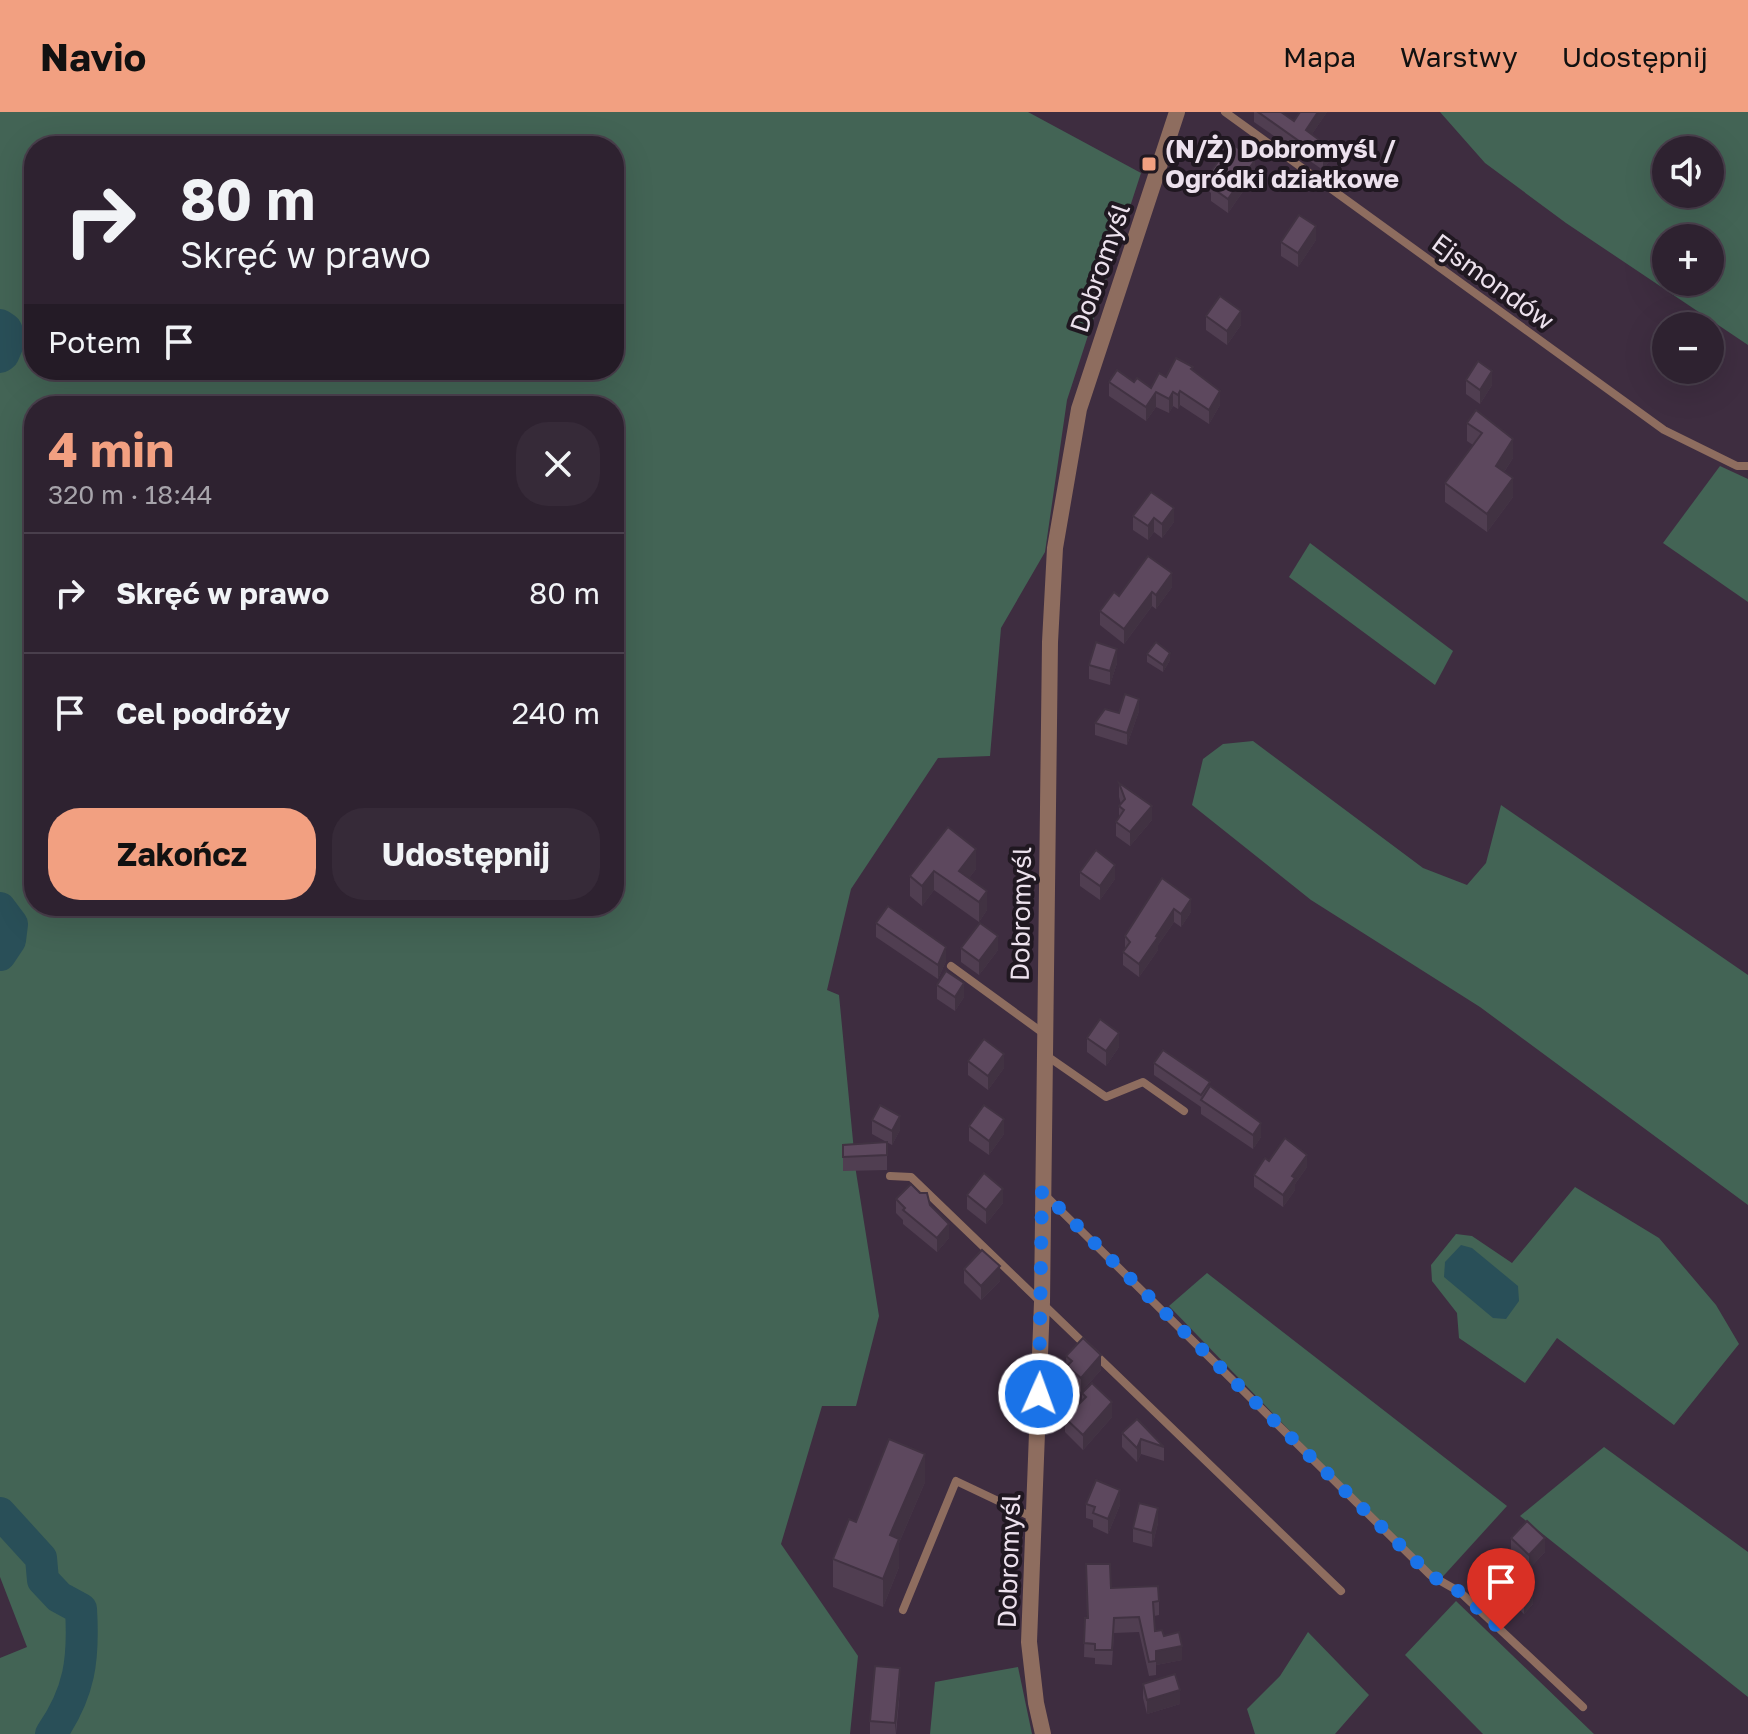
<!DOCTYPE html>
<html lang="pl">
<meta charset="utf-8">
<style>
body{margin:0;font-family:"Golos Text",sans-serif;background:#362a38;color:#f1f3f6;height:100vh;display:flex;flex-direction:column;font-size:30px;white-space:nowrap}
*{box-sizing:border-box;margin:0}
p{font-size:26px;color:#a7a4ab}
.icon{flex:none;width:44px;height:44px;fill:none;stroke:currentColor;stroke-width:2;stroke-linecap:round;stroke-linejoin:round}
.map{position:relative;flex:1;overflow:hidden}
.details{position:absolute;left:24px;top:284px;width:600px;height:520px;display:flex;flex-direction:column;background:#2e2230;border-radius:32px;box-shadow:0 8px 32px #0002,0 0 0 2px #493f4c}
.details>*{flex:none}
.hud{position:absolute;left:24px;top:24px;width:600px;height:244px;border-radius:32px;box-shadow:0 8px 32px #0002,0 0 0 2px #493f4c;background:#2e2230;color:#f1f3f6;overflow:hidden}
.controls{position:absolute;left:1652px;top:24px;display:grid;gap:16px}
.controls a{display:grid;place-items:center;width:72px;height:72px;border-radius:50%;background:#2e2230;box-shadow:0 8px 32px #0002,0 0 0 2px #493f4c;font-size:40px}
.pin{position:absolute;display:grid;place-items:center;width:68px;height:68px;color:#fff;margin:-82px -34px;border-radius:50% 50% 50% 0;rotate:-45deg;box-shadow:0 0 8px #0007}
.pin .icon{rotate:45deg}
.me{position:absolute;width:88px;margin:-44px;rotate:2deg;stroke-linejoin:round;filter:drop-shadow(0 0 6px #0008)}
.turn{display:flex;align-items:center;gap:28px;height:168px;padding:0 24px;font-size:36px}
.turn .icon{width:104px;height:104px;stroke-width:2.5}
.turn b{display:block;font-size:56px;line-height:68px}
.then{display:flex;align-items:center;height:76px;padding:0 24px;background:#0003;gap:16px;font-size:30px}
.round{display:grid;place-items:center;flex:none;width:84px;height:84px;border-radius:32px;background:#362a38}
.summary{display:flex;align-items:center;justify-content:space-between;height:136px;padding:0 24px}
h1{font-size:48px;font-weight:700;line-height:60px;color:#f2a081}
.primary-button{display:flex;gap:16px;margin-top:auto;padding:16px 24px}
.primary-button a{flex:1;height:92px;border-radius:32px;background:#f2a081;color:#111;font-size:32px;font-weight:700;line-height:92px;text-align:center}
.primary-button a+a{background:#362a38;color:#f1f3f6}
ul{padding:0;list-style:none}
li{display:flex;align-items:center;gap:24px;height:120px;padding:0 24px;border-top:2px solid #493f4c}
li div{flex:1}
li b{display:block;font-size:30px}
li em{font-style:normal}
header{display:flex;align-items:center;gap:48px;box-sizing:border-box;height:112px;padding:0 40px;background:#f2a081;color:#111}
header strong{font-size:38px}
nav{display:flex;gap:44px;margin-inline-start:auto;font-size:28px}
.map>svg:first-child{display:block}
.green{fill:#436455;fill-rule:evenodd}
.water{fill:#294f58}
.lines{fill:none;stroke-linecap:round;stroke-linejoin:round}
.river{stroke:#294f58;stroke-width:32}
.service{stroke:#8e6d5f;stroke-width:8}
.minor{stroke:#8e6d5f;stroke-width:16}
.wall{fill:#503e51}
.shaded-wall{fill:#413242}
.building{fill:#5d485e;stroke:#413242;stroke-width:2}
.route{stroke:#1a73e8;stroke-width:14;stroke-dasharray:0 25.2}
.poi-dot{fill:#f2a081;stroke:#201821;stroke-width:3}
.labels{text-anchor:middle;stroke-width:8;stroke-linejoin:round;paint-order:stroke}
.poi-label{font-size:26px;font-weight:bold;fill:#ece1ed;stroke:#201821;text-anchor:start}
.street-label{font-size:26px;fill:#ece1ed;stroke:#201821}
</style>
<header>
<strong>Navio</strong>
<nav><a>Mapa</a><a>Warstwy</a><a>Udostępnij</a></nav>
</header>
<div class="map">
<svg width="1748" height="1622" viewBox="0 0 1748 1622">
<rect width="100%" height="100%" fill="#3e2d40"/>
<g class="green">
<path d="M0 0H1028L1141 61 1067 288 1045 440 1001 516 990 644 938 646 851 777 827 878 839 883 856 1060 879 1204 856 1294H822L781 1432 858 1544 850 1622H0V1546L27 1535 0 1465ZM34 34H614V258H34ZM34 294H614V794H34Z"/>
<path d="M1440 0H1748V233L1566 111 1485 51ZM1666 38H1710V82H1666ZM1666 126H1710V170H1666Z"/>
<path d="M1720 354 1748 367V490L1663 431Z"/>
<path d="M1310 431 1453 539 1435 573 1289 465Z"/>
<path d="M1253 629 1423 756 1467 773 1486 751 1501 693 1748 863V1093L1480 895 1311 788 1192 693 1203 647 1223 632Z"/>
<path d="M1575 1075 1659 1126 1716 1193 1739 1232 1674 1313 1557 1226 1525 1271 1459 1226 1457 1201 1432 1169 1431 1153 1456 1122 1472 1124 1512 1151Z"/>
<path d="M1207 1161 1507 1394 1437 1471 1169 1194Z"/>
<path d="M1604 1335 1748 1440V1585L1520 1404Z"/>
<path d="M1456 1489 1594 1622H1483L1405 1543Z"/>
<path d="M1308 1520 1369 1583 1335 1622H1255L1247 1597 1280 1564Z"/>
<path d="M1018 1555 1032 1622H930L935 1570Z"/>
</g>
<path class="water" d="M1461 1133 1472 1136 1518 1174 1519 1189 1506 1207 1493 1206 1444 1165 1445 1150Z"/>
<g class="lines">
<g class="river">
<path d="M0 213 6 217 10 227 3 243 0 245"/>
<path d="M0 796 12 812 10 828 0 843"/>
<path d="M0 1401 41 1446 43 1468 59 1485 81 1497C84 1547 80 1580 51 1622"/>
</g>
<g class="service">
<path d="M1225 0 1664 318 1737 354H1748"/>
<path d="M951 854 1043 921"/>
<path d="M1047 944 1106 985 1143 970 1184 999"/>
<path d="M890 1064 911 1065 1341 1479"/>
<path d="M1045 1083 1430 1463 1460 1480 1583 1595"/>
<path d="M903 1498 956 1369 1034 1406"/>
</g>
<path class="minor" d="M1043 1622 1036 1591 1029 1530 1042 1190 1050 530 1055 436 1079 297 1177 0"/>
</g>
<g class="wall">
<path d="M1254 0H1281L1294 9 1327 0 1312 22 1330 48 1323 58 1254 10Z"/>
<path d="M1255 62 1228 101 1211 89V81L1208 78V64Z"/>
<path d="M1316 128 1298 155 1281 144V130Z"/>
<path d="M1206 204 1241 213 1227 233 1206 218Z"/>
<path d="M1193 259 1220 293 1209 312 1180 293 1178 297 1173 294 1169 301 1156 295 1146 309 1109 284V270H1134L1151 276 1166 265Z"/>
<path d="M1466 268 1492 273 1480 292 1466 282Z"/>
<path d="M1476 298 1513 346 1504 360 1513 385 1487 420 1445 390V371L1473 333 1467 329V311Z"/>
<path d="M1151 380 1174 410 1162 426 1154 420 1148 428 1133 418V404Z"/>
<path d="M1172 475 1156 497 1152 494 1124 532 1100 513V499L1119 484Z"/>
<path d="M1147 542 1170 548 1163 560 1147 550Z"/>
<path d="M1117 551 1110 573 1089 567V553Z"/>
<path d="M1139 599 1127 633 1095 623V611Z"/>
<path d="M1119 671 1152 708 1130 734 1116 724V710L1119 705V694L1121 692 1119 685Z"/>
<path d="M948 715 976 757 969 766 987 798 979 810 934 778 922 794 910 784V764Z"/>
<path d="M1080 760 1115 767 1100 788 1080 774Z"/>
<path d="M1162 766 1191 800 1181 815 1174 810 1158 833V838L1139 865 1123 853V840L1125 837V824Z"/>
<path d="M876 811 946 849 938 867 876 825Z"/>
<path d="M961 836 998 838 979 863 961 850Z"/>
<path d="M937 873 964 885 955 899 937 887Z"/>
<path d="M1087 926 1119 935 1106 954 1087 940Z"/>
<path d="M968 949 1004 956 988 978 968 963Z"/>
<path d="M1154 951 1210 975 1261 1025 1253 1037 1201 1002V995L1154 963Z"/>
<path d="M872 1008 900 1018 892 1033 872 1022Z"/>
<path d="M969 1014 1004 1022 989 1043 969 1029Z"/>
<path d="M887 1030V1058L843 1059V1033Z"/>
<path d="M1307 1055 1295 1072V1078L1283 1095 1254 1075V1063Z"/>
<path d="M967 1083 1003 1091 986 1112 967 1097Z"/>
<path d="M896 1087 930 1093 949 1126 937 1140 903 1112V1108L896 1101Z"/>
<path d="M964 1157 1000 1169 981 1188 964 1171Z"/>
<path d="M1066 1244 1101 1258 1081 1280 1067 1268Z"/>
<path d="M1082 1281 1112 1305 1083 1338 1065 1320V1306L1082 1289Z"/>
<path d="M1122 1321 1164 1335V1349L1141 1342 1137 1350 1122 1335Z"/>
<path d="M925 1370 899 1431V1455L883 1495 833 1475V1447L856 1410Z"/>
<path d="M1086 1392 1120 1393 1108 1422 1093 1415V1408L1086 1406Z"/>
<path d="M1158 1411 1152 1435 1133 1430V1416Z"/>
<path d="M1511 1426 1545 1440 1529 1457 1511 1440Z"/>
<path d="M1086 1452 1111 1476 1159 1489V1503L1154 1504 1155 1519 1164 1524 1182 1548 1156 1553V1563L1149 1564 1139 1520 1114 1521 1112 1553 1095 1552V1546L1084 1545 1085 1506H1087Z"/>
<path d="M1497 1462 1533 1492 1524 1502 1497 1476Z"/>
<path d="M1143 1572 1180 1592 1147 1602 1143 1586Z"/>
<path d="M900 1578 896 1622H870V1609Z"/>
</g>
<g class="shaded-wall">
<path d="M1318 0H1327L1306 31V18Z"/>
<path d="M1330 36V48L1323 58V46Z"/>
<path d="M1255 48V62L1228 101V87Z"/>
<path d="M1316 114V128L1298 155V141Z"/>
<path d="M1241 199V213L1227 233V219Z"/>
<path d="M1492 259V273L1480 292V278Z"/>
<path d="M1180 279V293L1178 297V283Z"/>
<path d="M1220 279V293L1209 312V298Z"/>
<path d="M1156 280V295L1146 309V295Z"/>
<path d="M1173 280V294L1169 301V287Z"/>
<path d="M1513 327V346L1496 372V354Z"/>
<path d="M1513 366V385L1487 420V402Z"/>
<path d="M1174 396V410L1162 426V412Z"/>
<path d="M1154 406V420L1148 428V414Z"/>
<path d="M1172 461V475L1156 497V483Z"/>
<path d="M1152 480V494L1124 532V517Z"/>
<path d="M1117 537V551L1110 573V559Z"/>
<path d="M1170 541V548L1163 560V553Z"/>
<path d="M1139 587V599L1127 633V621Z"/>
<path d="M1152 694V708L1130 734V720Z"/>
<path d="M976 737V757L959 779V759Z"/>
<path d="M1115 753V767L1100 788V774Z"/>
<path d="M934 759V778L922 794V774Z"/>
<path d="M987 779V798L979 810V790Z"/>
<path d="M1191 787V800L1181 815V802Z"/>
<path d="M1174 797V810L1158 833V838L1139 865V852L1156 824Z"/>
<path d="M998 824V838L979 863V849Z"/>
<path d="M946 835V849L938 867V853Z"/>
<path d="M964 871V885L955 899V885Z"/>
<path d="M1119 921V935L1106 954V939Z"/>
<path d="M1004 942V956L988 978V964Z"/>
<path d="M900 1004V1018L892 1033V1019Z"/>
<path d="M1004 1007V1022L989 1043V1029Z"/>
<path d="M1261 1011V1025L1253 1037V1023Z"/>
<path d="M1307 1043V1055L1295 1072V1078L1283 1095V1083L1292 1064Z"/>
<path d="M1003 1077V1091L986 1112V1098Z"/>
<path d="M949 1112V1126L937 1140V1126Z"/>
<path d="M1000 1154V1169L981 1188V1174Z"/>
<path d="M1101 1243V1258L1081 1280V1266Z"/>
<path d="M1112 1290V1305L1083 1338V1323Z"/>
<path d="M1141 1327V1342L1137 1350V1336Z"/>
<path d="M925 1342V1370L899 1431V1455L883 1495V1467L890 1423Z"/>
<path d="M1120 1378V1393L1108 1422V1407Z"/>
<path d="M1158 1396V1411L1152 1435V1421Z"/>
<path d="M1545 1426V1440L1529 1457V1443Z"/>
<path d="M1533 1478V1492L1524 1502V1488Z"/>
<path d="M1182 1534V1548L1156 1553V1539Z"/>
<path d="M900 1556V1578L895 1622V1611Z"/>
<path d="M1180 1578V1592L1147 1602V1588Z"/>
</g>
<g class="building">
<path d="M1258 0H1281L1294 9 1300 0H1318L1306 18 1330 36 1323 46Z"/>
<path d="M1231 31 1255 48 1228 87 1211 75 1215 70 1208 64Z"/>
<path d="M1299 103 1316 114 1298 141 1281 130Z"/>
<path d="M1220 184 1241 199 1227 219 1206 204Z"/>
<path d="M1176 246 1193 255 1191 257 1220 279 1209 298 1180 279 1178 283 1173 280 1169 287 1156 280 1146 295 1109 270 1117 258 1134 270 1137 266 1151 276 1159 261 1166 265Z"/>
<path d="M1478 249 1492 259 1480 278 1466 268Z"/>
<path d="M1476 298 1513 327 1496 354 1513 366 1487 402 1445 371 1482 321 1467 311Z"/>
<path d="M1151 380 1174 396 1162 412 1154 406 1148 414 1133 404Z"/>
<path d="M1148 444 1172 461 1156 483 1152 480 1124 517 1100 499 1114 480 1119 484Z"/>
<path d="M1096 530 1117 537 1110 559 1089 553Z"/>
<path d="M1156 530 1170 541 1163 553 1147 542Z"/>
<path d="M1125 582 1139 587 1127 621 1095 611 1105 597 1119 601Z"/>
<path d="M1119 671 1152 694 1130 720 1116 710 1124 698 1119 694 1125 687Z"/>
<path d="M948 715 976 737 959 759 987 779 979 790 934 759 922 774 910 764Z"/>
<path d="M1096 738 1115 753 1100 774 1080 760Z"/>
<path d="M1162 766 1191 787 1181 802 1174 797 1156 824 1158 825 1139 852 1123 840 1130 830 1125 824Z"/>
<path d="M888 794 946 835 938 853 876 811Z"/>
<path d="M980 811 998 824 979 849 961 836Z"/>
<path d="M946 859 964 871 955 885 937 873Z"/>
<path d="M1100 907 1119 921 1106 939 1087 926Z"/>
<path d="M984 927 1004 942 988 964 968 949Z"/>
<path d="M1163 938 1210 970 1201 983 1154 951Z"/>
<path d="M1210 974 1261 1011 1253 1023 1201 988Z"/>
<path d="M880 993 900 1004 892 1019 872 1008Z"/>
<path d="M984 993 1004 1007 989 1029 969 1014Z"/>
<path d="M1285 1026 1307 1043 1292 1064 1295 1066 1283 1083 1254 1063 1265 1046 1269 1049Z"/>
<path d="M887 1030V1043L843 1045V1033Z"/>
<path d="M984 1061 1003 1077 986 1098 967 1083Z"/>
<path d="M911 1072 920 1081H927L930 1093 949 1112 937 1126 903 1098 905 1096 896 1087Z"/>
<path d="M982 1138 1000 1154 981 1174 964 1157Z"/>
<path d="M1083 1226 1101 1243 1081 1266 1067 1254 1072 1249 1066 1244Z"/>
<path d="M1092 1271 1112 1290 1083 1323 1065 1306 1086 1285 1082 1281Z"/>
<path d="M1137 1307 1164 1335 1141 1327 1137 1336 1122 1321Z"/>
<path d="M889 1327 925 1342 890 1423 899 1427 883 1467 833 1447 849 1407 856 1410Z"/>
<path d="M1096 1368 1120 1378 1108 1407 1093 1401 1095 1395 1086 1392Z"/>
<path d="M1139 1391 1158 1396 1152 1421 1133 1416Z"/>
<path d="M1527 1409 1545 1426 1529 1443 1511 1426Z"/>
<path d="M1086 1452H1110L1111 1476 1158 1474 1159 1489 1153 1490 1155 1519 1162 1518 1164 1524 1179 1520 1182 1534 1156 1539V1549L1149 1550 1139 1505 1114 1506 1112 1538H1095V1532L1084 1531 1085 1506H1088Z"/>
<path d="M1506 1452 1533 1478 1524 1488 1497 1462Z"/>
<path d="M875 1554 900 1556 895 1611 870 1609Z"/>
<path d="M1175 1562 1180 1578 1147 1588 1143 1572Z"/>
</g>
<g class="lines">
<path class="route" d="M1039 1282 1042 1079 1430 1463 1460 1480 1501 1518"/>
</g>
<rect class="poi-dot" x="1141" y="44" width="16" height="16" rx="4"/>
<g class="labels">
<g class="poi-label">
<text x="1165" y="46">(N/Ż) Dobromyśl /<tspan x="1165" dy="30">Ogródki działkowe</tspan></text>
</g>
<g class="street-label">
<text transform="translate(1100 156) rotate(-71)" y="9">Dobromyśl</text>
<text transform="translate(1493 170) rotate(36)" y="9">Ejsmondów</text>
<text transform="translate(1021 802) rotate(-89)" y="9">Dobromyśl</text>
<text transform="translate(1009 1449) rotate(-88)" y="9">Dobromyśl</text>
</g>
</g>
</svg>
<div class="controls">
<a><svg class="icon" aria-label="sound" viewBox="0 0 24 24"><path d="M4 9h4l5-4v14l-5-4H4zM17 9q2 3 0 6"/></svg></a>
<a>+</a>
<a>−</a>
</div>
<div class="pin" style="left:1501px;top:1518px;background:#d93025"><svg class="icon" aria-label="arrive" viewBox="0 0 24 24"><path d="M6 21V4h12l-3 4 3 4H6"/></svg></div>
<svg class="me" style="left:1039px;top:1282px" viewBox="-20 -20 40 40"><circle r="17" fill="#1a73e8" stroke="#fff" stroke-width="3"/><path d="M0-11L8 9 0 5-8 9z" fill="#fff"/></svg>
<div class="hud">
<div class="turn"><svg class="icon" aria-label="right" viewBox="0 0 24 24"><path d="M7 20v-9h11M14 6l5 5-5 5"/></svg><div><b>80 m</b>Skręć w prawo</div></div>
<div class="then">Potem<svg class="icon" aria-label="arrive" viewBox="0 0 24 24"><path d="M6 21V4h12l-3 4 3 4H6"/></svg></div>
</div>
<section class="details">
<div class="summary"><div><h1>4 min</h1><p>320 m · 18:44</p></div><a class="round"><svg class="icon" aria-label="close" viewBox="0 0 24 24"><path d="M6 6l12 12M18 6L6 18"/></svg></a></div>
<ul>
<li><svg class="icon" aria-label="right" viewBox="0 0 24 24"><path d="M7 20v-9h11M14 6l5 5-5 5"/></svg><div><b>Skręć w prawo</b></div><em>80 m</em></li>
<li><svg class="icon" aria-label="arrive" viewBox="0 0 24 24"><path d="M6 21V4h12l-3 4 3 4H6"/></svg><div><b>Cel podróży</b></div><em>240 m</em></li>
</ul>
<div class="primary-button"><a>Zakończ</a><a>Udostępnij</a></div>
</section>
</div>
